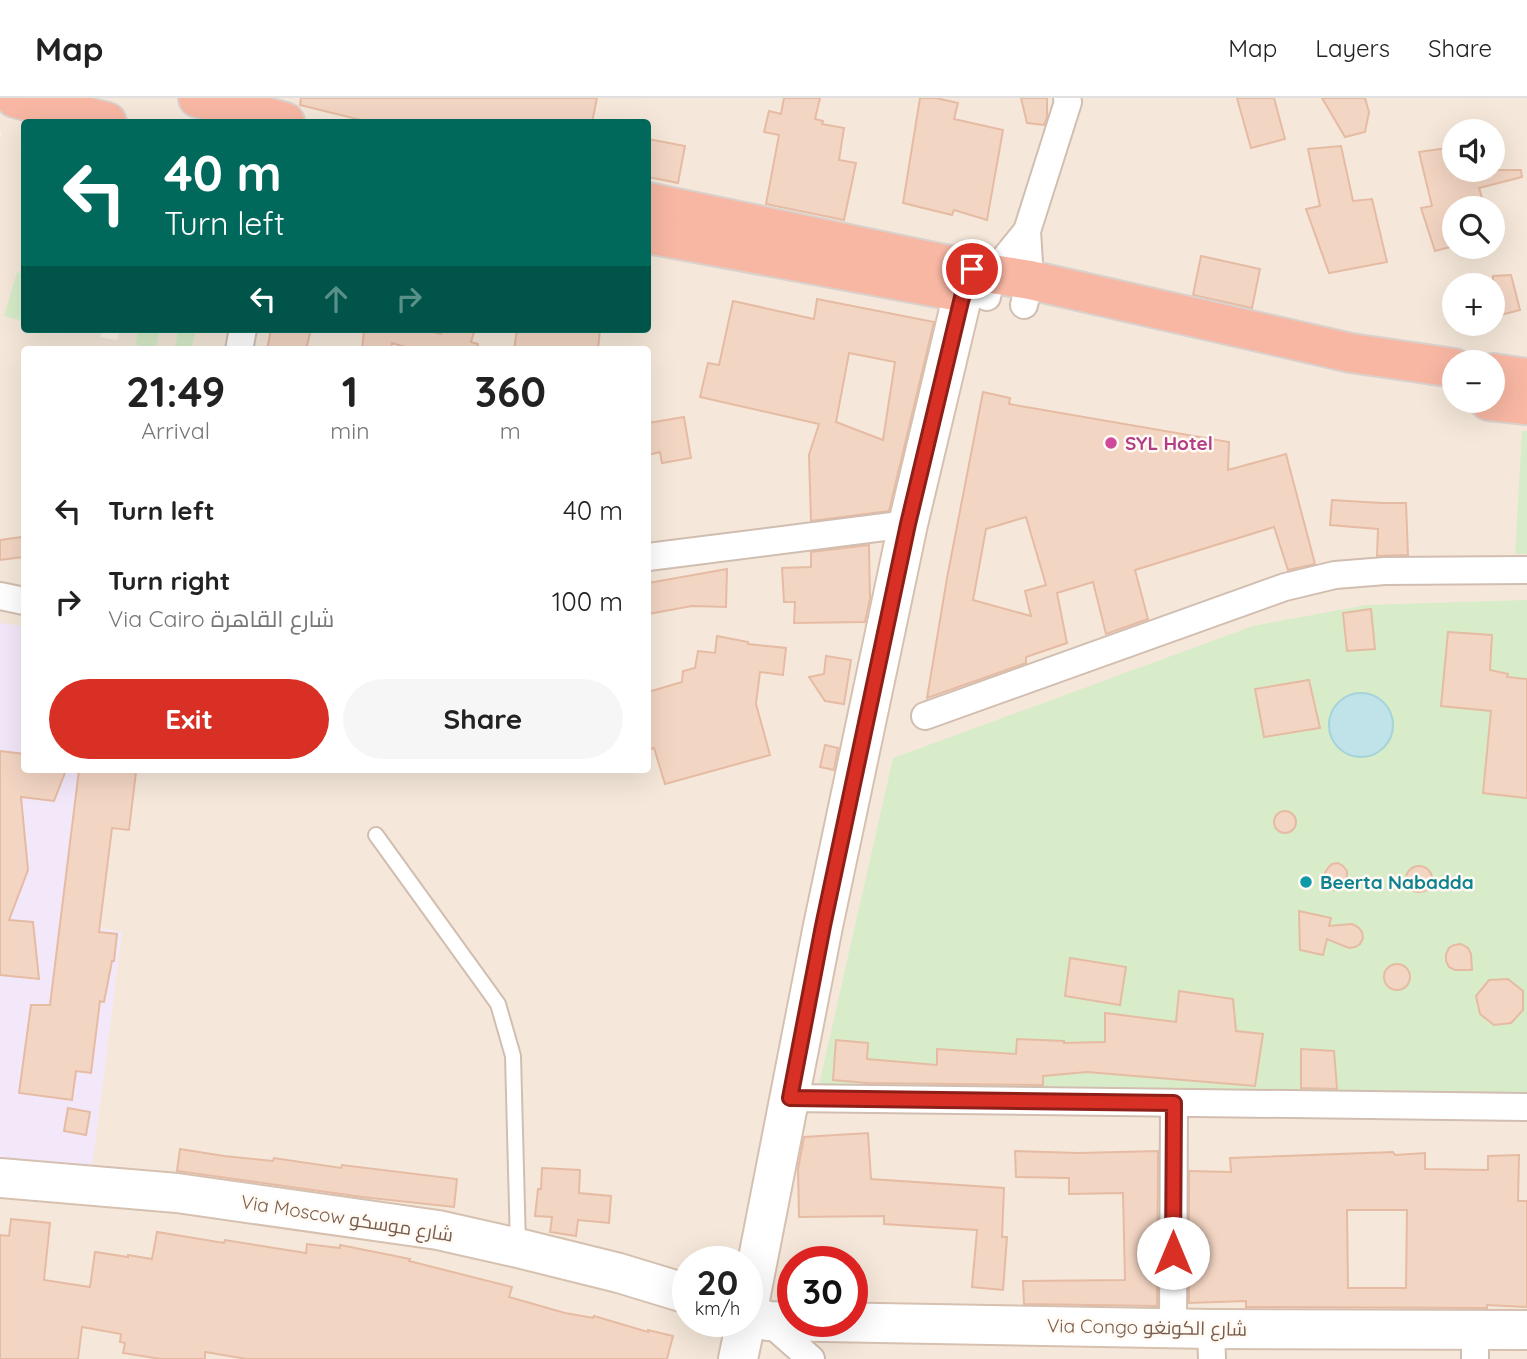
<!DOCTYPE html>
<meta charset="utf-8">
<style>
body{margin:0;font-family:Quicksand,Cairo,sans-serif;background:#f6f6f6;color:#222;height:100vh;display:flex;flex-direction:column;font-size:26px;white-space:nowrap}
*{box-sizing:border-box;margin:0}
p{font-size:23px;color:#767676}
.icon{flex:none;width:38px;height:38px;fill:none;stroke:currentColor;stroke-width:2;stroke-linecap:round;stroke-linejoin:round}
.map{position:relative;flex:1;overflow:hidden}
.drawer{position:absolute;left:21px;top:248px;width:630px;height:427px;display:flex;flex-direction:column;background:#fff;border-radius:7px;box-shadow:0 7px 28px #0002}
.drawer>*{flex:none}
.top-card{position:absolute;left:21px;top:21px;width:630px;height:214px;border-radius:7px;box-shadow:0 7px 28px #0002;background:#00695c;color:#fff;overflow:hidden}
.buttons{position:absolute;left:1442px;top:21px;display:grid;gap:14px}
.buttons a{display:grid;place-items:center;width:63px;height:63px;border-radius:50%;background:#fff;box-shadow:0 7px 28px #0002;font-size:35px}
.speed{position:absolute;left:672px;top:1148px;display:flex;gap:14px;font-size:35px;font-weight:700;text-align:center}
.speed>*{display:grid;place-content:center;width:91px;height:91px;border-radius:50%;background:#fff;box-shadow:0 7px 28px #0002;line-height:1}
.speed small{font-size:18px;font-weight:400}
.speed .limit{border:10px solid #d22;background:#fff;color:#111}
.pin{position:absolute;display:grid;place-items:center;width:60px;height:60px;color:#fff;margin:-30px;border:4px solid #fff;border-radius:50%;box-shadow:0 2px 7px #0007}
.me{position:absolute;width:77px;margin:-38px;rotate:0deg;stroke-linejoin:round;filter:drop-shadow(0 0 5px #0008)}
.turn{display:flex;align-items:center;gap:24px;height:147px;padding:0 28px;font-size:32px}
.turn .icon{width:91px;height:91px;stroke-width:2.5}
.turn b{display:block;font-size:49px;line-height:60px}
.lanes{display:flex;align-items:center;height:66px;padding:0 28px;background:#0003;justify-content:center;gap:35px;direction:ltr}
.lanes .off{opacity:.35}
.eta{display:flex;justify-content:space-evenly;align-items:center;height:119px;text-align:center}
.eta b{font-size:42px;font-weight:700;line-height:49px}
.primary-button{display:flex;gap:14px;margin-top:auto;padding:14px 28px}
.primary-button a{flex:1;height:80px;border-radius:42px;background:#d93025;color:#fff;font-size:28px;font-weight:700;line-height:80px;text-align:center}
.primary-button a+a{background:#f6f6f6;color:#222}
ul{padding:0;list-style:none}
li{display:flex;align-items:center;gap:21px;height:91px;padding:0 28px}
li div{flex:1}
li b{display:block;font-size:26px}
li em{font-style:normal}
header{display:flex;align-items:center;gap:42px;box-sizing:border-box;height:98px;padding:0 35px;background:#fff;border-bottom:2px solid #e0e0e0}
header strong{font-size:33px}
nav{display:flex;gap:38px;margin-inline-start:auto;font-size:24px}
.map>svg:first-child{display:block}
.residential{fill:#f5e8da;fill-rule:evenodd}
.education{fill:#f3e8fa}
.green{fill:#d8ecc9}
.water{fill:#bfe3e8;stroke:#a5d3da;stroke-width:2}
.building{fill:#f3d5c3;stroke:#e6bba3;stroke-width:2;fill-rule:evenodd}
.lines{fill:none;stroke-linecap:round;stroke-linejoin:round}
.lane-casing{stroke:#d1beb0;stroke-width:18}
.street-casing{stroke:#d1beb0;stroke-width:30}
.secondary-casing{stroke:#d6c0b0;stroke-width:42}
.highway-casing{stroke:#dad1cd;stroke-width:42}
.lane{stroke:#fff;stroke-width:14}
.street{stroke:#fff;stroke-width:26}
.secondary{stroke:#fff;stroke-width:38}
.highway{stroke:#f7b7a3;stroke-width:38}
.route-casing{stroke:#8d1f18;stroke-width:18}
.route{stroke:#d93025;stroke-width:12}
.hotel-dot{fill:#d1479c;stroke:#fffaf3;stroke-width:2.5}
.culture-dot{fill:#0f9aa8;stroke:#fffaf3;stroke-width:2.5}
.labels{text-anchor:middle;stroke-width:5;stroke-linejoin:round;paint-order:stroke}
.hotel-label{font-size:19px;font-weight:bold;fill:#b23c85;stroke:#fffaf3;text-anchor:start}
.culture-label{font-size:19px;font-weight:bold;fill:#0d838f;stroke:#fffaf3;text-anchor:start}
.street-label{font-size:19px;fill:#7a5c4d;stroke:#fffaf3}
</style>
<header>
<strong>Map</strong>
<nav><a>Map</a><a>Layers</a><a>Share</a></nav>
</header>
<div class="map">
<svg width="1527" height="1261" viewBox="0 0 1527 1261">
<rect width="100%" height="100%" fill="#fdf6ec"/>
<path class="residential" d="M0 0H1527V1261H0V40L1 35 0 34ZM24 24H648V231H197L191 252H648V672H24V252H174L178 231H160L156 251 135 247 138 231H120L117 242 100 239 102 231H24V220V223L18 174 24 175ZM1454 33H1493V72H1454ZM1454 110H1493V149H1454ZM1454 187H1493V226H1454ZM1454 264H1493V303H1454ZM688 1164H747V1223H688ZM793 1164H852V1223H793Z"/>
<path class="education" d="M0 525 24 528V672H119L101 830 122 834 92 1069 0 1065Z"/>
<g class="green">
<path d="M17 174 24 175V223L4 218Z"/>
<path d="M138 231H160L156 251 135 247Z"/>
<path d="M178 231H197L191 252H174Z"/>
<path d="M1522 333H1527V456H1515Z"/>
<path d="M1527 502V1001L818 991 893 660 1253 528 1366 507Z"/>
</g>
<circle class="water" cx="1361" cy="627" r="32"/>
<g class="building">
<path d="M301 0H597L592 24H369L300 7Z"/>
<path d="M784 0H820L815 21 823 23 822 26 844 30 839 62 856 65 844 122 766 106 779 37 764 34 769 13 781 16Z"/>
<path d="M920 0H936L958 5 954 21 1003 32 987 122 954 112 952 117 903 105Z"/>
<path d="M1021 0H1047V19L1044 27 1027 25Z"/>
<path d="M1237 0H1274L1285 41 1251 50Z"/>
<path d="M1322 0H1365L1369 14 1365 34 1345 39Z"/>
<path d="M648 41 685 48 678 85 648 79Z"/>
<path d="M1341 48 1353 103 1372 101 1387 164 1329 175 1306 111 1320 108 1308 51Z"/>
<path d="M1454 49V72H1521L1522 79 1479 90 1485 110H1454V148L1435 153 1421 110 1432 108 1419 54Z"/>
<path d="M1201 158 1260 171 1252 210 1193 197Z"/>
<path d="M1511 177 1520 212 1493 219V178Z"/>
<path d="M817 201 934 224 889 413 811 423 809 357 819 326 700 299 708 265 719 267 733 203 814 221ZM849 255 895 264 883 342 836 324Z"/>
<path d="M271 231H311L306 252H267Z"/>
<path d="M364 231H424L441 236 443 231H475L471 244 478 246 477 252H416L392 245 391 252H362Z"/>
<path d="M517 231H600L598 252H514Z"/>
<path d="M983 294 1010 300 1009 306 1229 344 1228 372 1286 356 1315 466 1288 472 1274 429 1135 472 1148 521 1106 536 1093 484 1057 495 1067 545 1026 559V565L927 600 947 480ZM1026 419 1046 487 1025 493 1031 518 973 502 986 431Z"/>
<path d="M684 319 691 360 662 365 660 354 648 357V325Z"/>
<path d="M1332 402 1382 405H1406L1408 457 1377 458 1378 431 1330 427Z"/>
<path d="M22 439 24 459 0 462V442Z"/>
<path d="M869 447 870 501 865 524 794 525 795 504H784L782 470 811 469V454Z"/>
<path d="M727 471 726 509 692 508 648 516V485Z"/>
<path d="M1371 511 1375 551 1347 553 1343 515Z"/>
<path d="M1448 534 1492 537 1490 572 1508 576 1507 579 1527 581V700L1483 695 1491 613 1441 608Z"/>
<path d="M717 538 748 544V546L786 550 783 577 760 574 756 606 770 657 665 686 654 650 648 652V594L682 584 683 573 695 570 698 553 715 555Z"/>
<path d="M826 558 851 562 844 606 825 603 809 579 824 576Z"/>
<path d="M1309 582 1320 630 1264 639 1255 591Z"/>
<path d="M825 647 838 650 834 672 820 669Z"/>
<path d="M0 653 24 656V672H66L54 703 21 699 28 772 9 822 33 824 39 881 0 877Z"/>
<path d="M79 672H135L134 674H136L129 732 112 730 99 834 117 836 114 863H112L104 904 100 903 91 975 76 973 72 1002 19 995 31 907H50Z"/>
<circle cx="1285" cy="724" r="11"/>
<path d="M1338 765 1343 768 1347 773V778L1345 784 1334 792 1326 781 1325 775 1328 770 1332 766Z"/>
<circle cx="1419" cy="781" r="13"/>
<path d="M1299 813 1331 820 1329 828 1352 826 1358 829 1362 834 1363 840 1360 846 1355 849 1349 850 1327 841 1323 857 1300 852Z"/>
<path d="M1461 846 1468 850 1471 856 1472 872H1455L1449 869 1446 863V856L1449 850 1454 847Z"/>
<path d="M1070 860 1126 869 1120 907 1065 898Z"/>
<circle cx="1397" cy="879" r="13"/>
<path d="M1508 881 1523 893V912L1511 925 1494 927 1480 916 1476 898 1489 882Z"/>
<path d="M1179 893 1233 901 1236 933 1263 936 1255 988 1087 974 1043 978V987L867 985 833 982 836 942 868 945 867 961 937 967V951L1016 956 1017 941 1064 943V945L1105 944V915L1176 924Z"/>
<path d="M1301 951 1334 953 1337 991 1301 990Z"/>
<path d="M68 1010 90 1014 86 1037 64 1033Z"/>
<path d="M868 1035 871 1081 1004 1090 1002 1139H1007L1003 1192 972 1189 977 1132 884 1126V1118L799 1119 798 1071 804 1039Z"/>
<path d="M180 1051 224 1058 273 1063 274 1060 341 1070 342 1067 457 1081 454 1109 362 1099 177 1073Z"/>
<path d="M1015 1053 1078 1055 1158 1053 1157 1208 1024 1206 1023 1183 1125 1182 1123 1095 1069 1096V1080L1016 1079Z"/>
<path d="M1393 1054 1395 1057 1425 1055V1071L1488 1072V1058L1519 1057 1518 1103H1527V1209L1487 1207V1210L1246 1209V1203L1189 1205V1073L1231 1074 1230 1060ZM1347 1112H1407L1406 1190H1348Z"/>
<path d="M542 1070 580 1072 579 1095 611 1098 609 1125 578 1122 576 1138 550 1134 552 1119 535 1118 538 1091H541Z"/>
<path d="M11 1121 50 1125 44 1182 90 1189 95 1154 128 1159V1157L152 1161 157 1134 224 1145 225 1142 306 1155 307 1146 340 1150V1147L410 1161 409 1163 512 1189 509 1199 565 1215 593 1220 594 1218 648 1234V1232L673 1238 667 1261H247L205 1254V1261H161L123 1255 125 1245 120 1244 121 1236 82 1229 78 1261H0V1137L9 1138Z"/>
</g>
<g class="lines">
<g class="lane-casing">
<path id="lane" d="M376 737 498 906 513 958 518 1148"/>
</g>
<g class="street-casing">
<g id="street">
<path d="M987 199 992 176 1027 133"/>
<path d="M1024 207 1030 182 1027 133 1068 4 1067 0"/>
<path d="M239 252 243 231"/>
<path d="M648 459 908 426"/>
<path d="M0 498 24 503"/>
<path d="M925 618 1285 489 1335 477 1385 473 1527 472"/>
<path d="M790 1000 1527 1009"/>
<path d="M768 1223 811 1261"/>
<path d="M1173 1230 1174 1005"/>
<path d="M1211 1231 1212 1261"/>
<path d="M1475 1232V1261"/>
</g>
</g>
<g class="secondary-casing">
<g id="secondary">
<path d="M0 1080 177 1095 438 1132 518 1150 619 1175 688 1196"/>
<path d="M747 1215 768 1223 1211 1231 1527 1232"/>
<path d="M747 1217 823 828 908 426 963 195 972 171"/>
<path d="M738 1261 746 1223"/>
</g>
</g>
<g class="highway-casing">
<g id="highway">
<path d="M15 0 107 24"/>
<path d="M198 0 285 24"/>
<path d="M648 104 992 176 1030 182 1351 255 1454 270"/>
<path d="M648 136 955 193"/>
<path d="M1493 275 1527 280"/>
<path d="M1489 303 1527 307"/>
</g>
</g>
<use href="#lane" class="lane"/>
<use href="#street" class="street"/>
<use href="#secondary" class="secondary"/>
<use href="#highway" class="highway"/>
</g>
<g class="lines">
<g class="route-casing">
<path id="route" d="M972 171 963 195 908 426 823 828 790 1000 1174 1005 1173 1155"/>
</g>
<use href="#route" class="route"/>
</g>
<circle class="hotel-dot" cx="1111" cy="345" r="7"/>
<circle class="culture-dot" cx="1306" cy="784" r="7"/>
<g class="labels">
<g class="hotel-label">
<text x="1125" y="352">SYL Hotel</text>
</g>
<g class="culture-label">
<text x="1320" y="791">Beerta Nabadda</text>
</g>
<g class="street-label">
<text transform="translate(347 1120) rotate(9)" y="7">Via Moscow شارع موسكو</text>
<text transform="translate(1147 1229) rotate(1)" y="7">Via Congo شارع الكونغو</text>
</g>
</g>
</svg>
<div class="buttons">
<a><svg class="icon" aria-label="sound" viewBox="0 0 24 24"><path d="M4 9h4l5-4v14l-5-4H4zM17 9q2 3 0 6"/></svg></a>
<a><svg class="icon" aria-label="search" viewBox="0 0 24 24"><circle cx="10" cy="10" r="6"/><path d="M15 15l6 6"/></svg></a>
<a>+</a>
<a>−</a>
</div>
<div class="speed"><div>20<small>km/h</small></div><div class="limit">30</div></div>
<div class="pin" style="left:972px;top:171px;background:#d93025"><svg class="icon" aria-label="arrive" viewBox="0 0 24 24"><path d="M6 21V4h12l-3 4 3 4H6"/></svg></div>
<svg class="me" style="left:1173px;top:1155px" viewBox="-20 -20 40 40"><circle r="19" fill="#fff"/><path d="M0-13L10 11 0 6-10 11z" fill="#d93025"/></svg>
<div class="top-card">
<div class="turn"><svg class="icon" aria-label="left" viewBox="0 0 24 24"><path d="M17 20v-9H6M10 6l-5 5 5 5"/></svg><div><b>40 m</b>Turn left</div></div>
<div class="lanes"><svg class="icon" aria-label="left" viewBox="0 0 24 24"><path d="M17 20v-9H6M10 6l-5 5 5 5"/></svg><svg class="icon off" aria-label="ahead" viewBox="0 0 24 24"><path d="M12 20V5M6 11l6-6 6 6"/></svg><svg class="icon off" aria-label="right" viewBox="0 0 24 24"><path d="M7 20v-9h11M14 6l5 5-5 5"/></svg></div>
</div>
<section class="drawer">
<div class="eta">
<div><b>21:49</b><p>Arrival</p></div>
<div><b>1</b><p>min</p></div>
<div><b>360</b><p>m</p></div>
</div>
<ul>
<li><svg class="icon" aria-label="left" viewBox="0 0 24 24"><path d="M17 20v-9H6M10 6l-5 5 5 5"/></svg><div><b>Turn left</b></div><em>40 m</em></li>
<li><svg class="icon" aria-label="right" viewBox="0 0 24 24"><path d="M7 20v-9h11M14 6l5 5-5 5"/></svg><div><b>Turn right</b><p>Via Cairo شارع القاهرة</p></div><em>100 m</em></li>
</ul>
<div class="primary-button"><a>Exit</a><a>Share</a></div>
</section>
</div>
